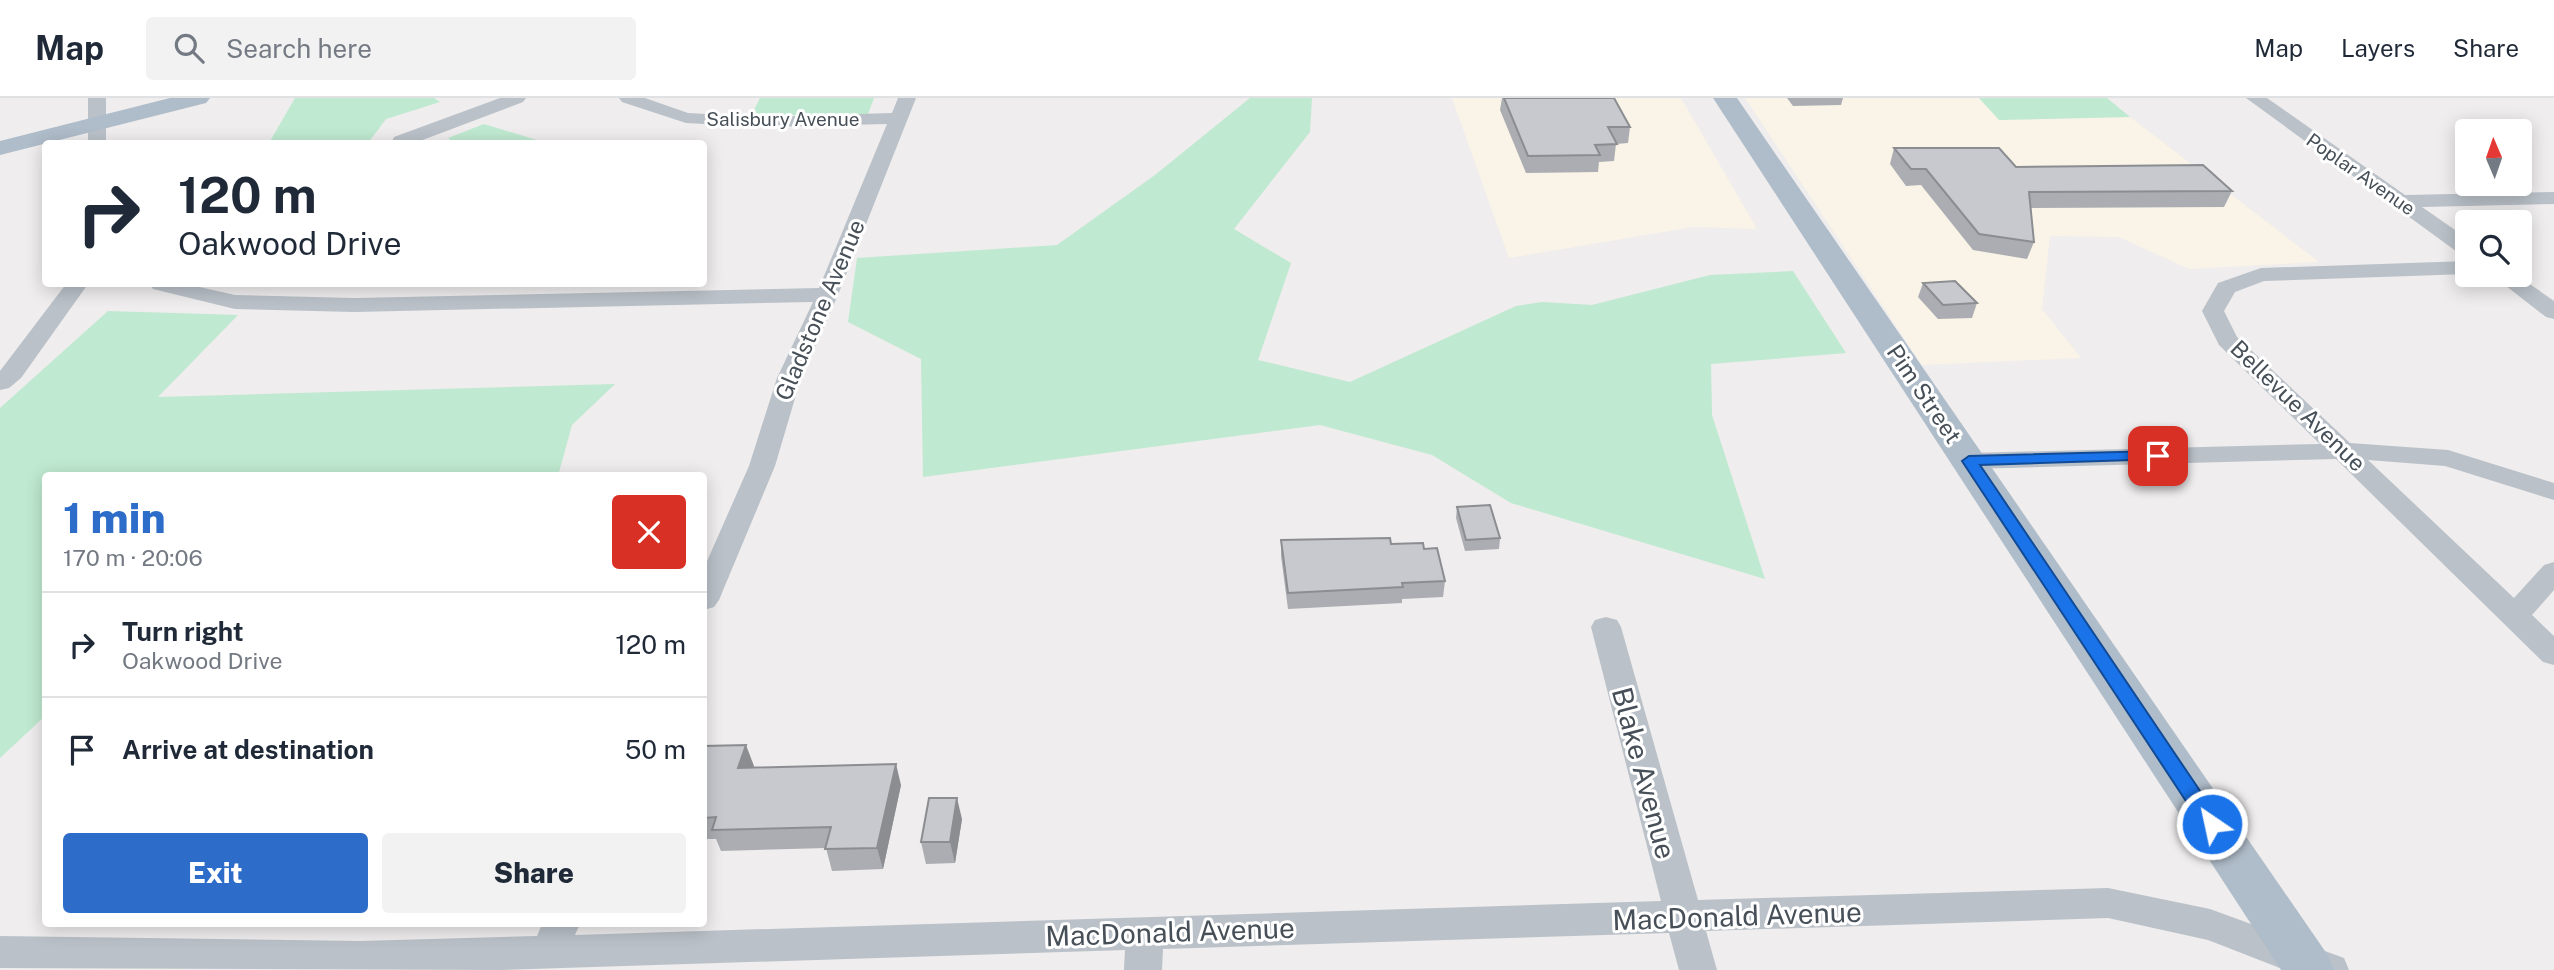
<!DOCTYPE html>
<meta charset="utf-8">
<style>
body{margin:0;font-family:"Public Sans",sans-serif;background:#f2f2f3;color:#1f2937;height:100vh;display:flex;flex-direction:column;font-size:26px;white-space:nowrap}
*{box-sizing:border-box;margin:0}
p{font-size:23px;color:#747a83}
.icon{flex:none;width:38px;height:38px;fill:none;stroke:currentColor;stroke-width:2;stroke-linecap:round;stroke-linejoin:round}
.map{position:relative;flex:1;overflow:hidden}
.drawer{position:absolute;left:42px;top:374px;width:665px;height:455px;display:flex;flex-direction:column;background:#fff;border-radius:7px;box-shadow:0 4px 18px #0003}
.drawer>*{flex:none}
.banner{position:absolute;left:42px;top:42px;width:665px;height:147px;border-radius:7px;box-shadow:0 4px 18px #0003;background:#fff;color:#1f2937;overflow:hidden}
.needle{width:46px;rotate:358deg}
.buttons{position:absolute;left:2455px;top:21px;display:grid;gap:14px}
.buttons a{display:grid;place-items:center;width:77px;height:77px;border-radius:7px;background:#fff;box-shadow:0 4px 18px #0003;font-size:35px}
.pin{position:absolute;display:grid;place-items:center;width:60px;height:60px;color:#fff;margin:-30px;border-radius:14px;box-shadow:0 4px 10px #0006}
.me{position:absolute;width:77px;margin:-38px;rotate:326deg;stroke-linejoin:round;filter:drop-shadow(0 0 5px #0008)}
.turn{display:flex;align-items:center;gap:24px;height:147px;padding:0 21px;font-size:32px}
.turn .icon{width:91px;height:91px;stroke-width:2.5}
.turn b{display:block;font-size:49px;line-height:60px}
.round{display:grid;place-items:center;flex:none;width:74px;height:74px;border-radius:7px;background:#f2f2f3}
.head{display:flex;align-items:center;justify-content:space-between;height:119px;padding:0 21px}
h1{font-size:42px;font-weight:800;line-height:52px;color:#2d6dc9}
.primary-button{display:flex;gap:14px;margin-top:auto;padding:14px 21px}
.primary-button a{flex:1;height:80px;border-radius:7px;background:#2d6dc9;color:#fff;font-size:28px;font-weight:800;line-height:80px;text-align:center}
.primary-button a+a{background:#f2f2f3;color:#1f2937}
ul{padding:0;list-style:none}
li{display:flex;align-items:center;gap:21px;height:105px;padding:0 21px;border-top:2px solid #e0e1e3}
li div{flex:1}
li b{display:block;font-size:26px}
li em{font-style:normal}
header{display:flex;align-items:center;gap:42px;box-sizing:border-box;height:98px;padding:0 35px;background:#fff;border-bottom:2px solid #e0e1e3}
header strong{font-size:33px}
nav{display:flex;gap:38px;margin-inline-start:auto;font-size:24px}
.search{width:490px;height:63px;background:#f2f2f3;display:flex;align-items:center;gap:18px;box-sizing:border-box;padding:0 24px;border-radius:7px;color:#747a83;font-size:26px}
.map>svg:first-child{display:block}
.commercial{fill:#f9f4e7}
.green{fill:#bfe9d0}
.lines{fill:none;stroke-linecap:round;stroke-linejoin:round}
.minor{fill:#bac1c8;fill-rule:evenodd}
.major{fill:#afbcc9;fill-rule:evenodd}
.wall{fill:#abadb2}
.shaded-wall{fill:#8b8d91}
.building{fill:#c7c9cf;stroke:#8b8d91;stroke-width:2}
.route{fill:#1a73e8;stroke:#114b97;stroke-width:2}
.labels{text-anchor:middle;stroke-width:6;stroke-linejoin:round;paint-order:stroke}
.far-street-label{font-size:19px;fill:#475058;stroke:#fff}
.street-label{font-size:23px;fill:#475058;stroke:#fff}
.near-street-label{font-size:28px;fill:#475058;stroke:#fff}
</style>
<header>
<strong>Map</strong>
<div class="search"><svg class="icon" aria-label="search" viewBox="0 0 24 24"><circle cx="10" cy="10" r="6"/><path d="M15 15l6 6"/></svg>Search here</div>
<nav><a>Map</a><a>Layers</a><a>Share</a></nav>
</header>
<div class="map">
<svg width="2554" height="872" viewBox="0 0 2554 872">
<rect width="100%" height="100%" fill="#efeded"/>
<g class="commercial">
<path d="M1452 0H1681L1757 131 1693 129 1509 160Z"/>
<path d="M1745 0H1979L2000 22 2130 19 2319 164 2189 171 2119 139 2050 138 2042 211 2081 260 1922 267Z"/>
</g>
<g class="green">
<path d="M295 0H434L440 4 386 21 368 45H269Z"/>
<path d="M760 0H874L868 16 751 18Z"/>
<path d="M1250 0H1312L1310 34 1234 131 1291 165 1258 262 1350 284 1516 208 1542 204 1592 207 1710 177 1793 173 1846 255 1711 266 1712 317 1765 481 1511 405 1432 357 1320 327 923 379 921 261 848 224 857 160 1057 147 1155 77Z"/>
<path d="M1979 0H2107L2130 19 1999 22Z"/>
<path d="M484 26 540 43 546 45H453L448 40Z"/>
<path d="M108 213 238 217 158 299 615 286 572 327 558 378H46L45 618 0 660V310Z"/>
</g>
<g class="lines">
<g class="minor">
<rect x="88" y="0" width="18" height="46"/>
<path d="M500 0H526L523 4 412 46 392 43 394 39Z"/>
<path d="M619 0H645L688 15 763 19 892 15 898 0H916L838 197 801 280 775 368 719 502 714 509 704 512V470L749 368 777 280 813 204 354 214 235 211 153 191 150 186H186L235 197 354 200 819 190 887 26 763 29 686 25 622 4Z"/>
<path d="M2246 0H2267L2405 97 2554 94V106L2422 109 2468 141V157L2460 156Z"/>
<path d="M2468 163V176L2264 183 2235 194 2224 213 2237 239 2350 345 2448 352 2554 385V402L2445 368 2368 362 2514 500 2544 467 2554 464V492L2532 517 2554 538V567L2543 564 2336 361 1969 371 1960 369 1956 363 1960 357 1969 355 2320 346 2219 247 2202 213 2218 185 2261 170Z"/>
<path d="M2492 177H2517L2554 203V221L2546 219Z"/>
<path d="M66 186H88L21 280 9 290 0 292V273Z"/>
<path d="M1606 519 1617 522 1621 529 1698 802 2108 790 2210 811 2344 860 2349 872H2285L2208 842 2108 820 1706 833 1717 872H1679L1669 835 1163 851 1162 872H1124L1125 852 502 872 0 870V838L360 843 537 838 542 826H580L575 837 1661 803 1591 529 1595 522Z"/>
</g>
<g class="major">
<path d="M170 0H210L206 5 0 57V43Z"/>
<path d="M1713 0H1737L2327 856 2334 872H2281Z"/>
</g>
</g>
<g class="wall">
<path d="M1502 0H1614L1630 29 1628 45 1616 46 1614 63 1599 64 1598 74 1526 75 1500 12Z"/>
<path d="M1787 0H1843L1841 7 1793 8Z"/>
<path d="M1894 50 2016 69 2232 93 2224 109 2031 110 2034 144 2027 161 1973 152 1921 87 1906 88 1890 66Z"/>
<path d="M1923 185 1977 205 1972 220 1938 221 1918 199Z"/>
<path d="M1457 409 1500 440 1499 451 1465 453 1456 420Z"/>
<path d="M1281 442 1391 446 1424 451 1445 483 1443 499 1402 501V505L1288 511 1281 458Z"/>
<path d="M704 648 754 668 753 670 901 687 883 771 832 773 826 750 721 753 716 741H704Z"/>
<path d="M962 721 955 765 926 766 921 744Z"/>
</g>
<g class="shaded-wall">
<path d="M746 647 754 668 746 691 738 670Z"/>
<path d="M896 666 901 687 883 771 877 750Z"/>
<path d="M957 700 962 721 955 765 950 744Z"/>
</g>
<g class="building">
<path d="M1504 0H1614L1630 29H1608L1617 46 1595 47 1600 57 1528 58Z"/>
<path d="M1894 50H1999L2016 69 2203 67 2232 93 2029 94 2034 144 1979 136 1926 71H1911Z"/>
<path d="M1955 183 1977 205 1943 207 1923 185Z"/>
<path d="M1490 407 1500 440 1466 442 1457 409Z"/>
<path d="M1390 440 1391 446 1423 445 1424 451 1437 450 1445 483 1402 485 1403 489 1288 495 1281 442Z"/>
<path d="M746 647 738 670 896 666 877 750 825 751 831 729 712 732 716 719 704 720V648Z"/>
<path d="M929 700H957L950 744H921Z"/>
</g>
<path class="route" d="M2158 353 2163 355V361L1980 367 2219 721 2222 726 2219 732H2205L1962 363 1969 358Z"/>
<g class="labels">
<g class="far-street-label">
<text x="783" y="28">Salisbury Avenue</text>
<text transform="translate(2361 76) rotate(35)" y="7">Poplar Avenue</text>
</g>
<g class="street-label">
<text transform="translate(820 212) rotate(-67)" y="8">Gladstone Avenue</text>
<text transform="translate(1924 296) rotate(56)" y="8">Pim Street</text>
<text transform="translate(2298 308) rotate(44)" y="8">Bellevue Avenue</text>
</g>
<g class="near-street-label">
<text transform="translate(1644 675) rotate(75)" y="10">Blake Avenue</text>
<text transform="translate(1737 818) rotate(-2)" y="10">MacDonald Avenue</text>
<text transform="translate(1170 834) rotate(-2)" y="10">MacDonald Avenue</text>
</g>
</g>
</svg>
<div class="buttons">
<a><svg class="needle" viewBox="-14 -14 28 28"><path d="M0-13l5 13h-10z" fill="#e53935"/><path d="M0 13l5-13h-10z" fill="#747a83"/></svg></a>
<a><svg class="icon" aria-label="search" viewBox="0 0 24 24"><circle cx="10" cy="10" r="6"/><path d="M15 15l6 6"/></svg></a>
</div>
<div class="pin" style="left:2158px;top:358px;background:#d93025"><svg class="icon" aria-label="arrive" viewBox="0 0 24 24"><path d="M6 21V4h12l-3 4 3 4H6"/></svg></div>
<svg class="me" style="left:2212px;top:726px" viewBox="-20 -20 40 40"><circle r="17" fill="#1a73e8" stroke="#fff" stroke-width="3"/><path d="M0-11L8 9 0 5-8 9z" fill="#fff"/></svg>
<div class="banner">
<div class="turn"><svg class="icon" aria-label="right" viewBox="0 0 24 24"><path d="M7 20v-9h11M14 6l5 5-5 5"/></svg><div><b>120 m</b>Oakwood Drive</div></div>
</div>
<section class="drawer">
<div class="head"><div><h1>1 min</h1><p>170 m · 20:06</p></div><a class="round" style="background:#d93025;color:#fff"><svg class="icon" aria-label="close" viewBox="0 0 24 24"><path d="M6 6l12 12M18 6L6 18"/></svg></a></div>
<ul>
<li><svg class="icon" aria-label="right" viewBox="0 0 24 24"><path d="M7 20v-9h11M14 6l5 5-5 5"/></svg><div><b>Turn right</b><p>Oakwood Drive</p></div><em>120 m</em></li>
<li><svg class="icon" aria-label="arrive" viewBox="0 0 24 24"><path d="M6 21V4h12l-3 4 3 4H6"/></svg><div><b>Arrive at destination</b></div><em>50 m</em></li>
</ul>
<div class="primary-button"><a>Exit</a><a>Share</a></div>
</section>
</div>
